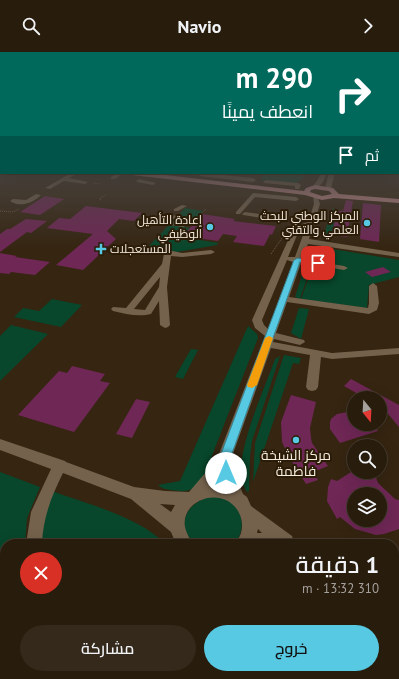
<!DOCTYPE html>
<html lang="ar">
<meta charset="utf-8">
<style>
body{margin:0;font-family:"PT Sans",Cairo,sans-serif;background:#34291b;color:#f1f3f6;direction:rtl;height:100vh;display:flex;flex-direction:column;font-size:15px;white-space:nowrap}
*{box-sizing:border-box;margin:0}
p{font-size:13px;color:#a5a19d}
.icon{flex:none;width:22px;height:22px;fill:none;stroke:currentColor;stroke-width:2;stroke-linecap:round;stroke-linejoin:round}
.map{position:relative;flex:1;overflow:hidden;direction:ltr}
.side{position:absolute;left:0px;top:487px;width:399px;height:140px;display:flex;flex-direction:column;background:#281c0d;border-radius:16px 16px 0 0;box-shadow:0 4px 16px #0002,0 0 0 1px #443a2e;direction:rtl}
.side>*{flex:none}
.hud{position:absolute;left:0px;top:0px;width:399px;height:122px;box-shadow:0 4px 16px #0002,0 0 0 1px #443a2e;direction:rtl;background:#00695c;color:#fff;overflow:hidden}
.needle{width:26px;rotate:162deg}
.controls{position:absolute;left:347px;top:339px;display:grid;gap:8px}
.controls a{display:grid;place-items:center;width:40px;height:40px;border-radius:50%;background:#281c0d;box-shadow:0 4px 16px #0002,0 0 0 1px #443a2e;font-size:20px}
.pin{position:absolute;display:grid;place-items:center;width:34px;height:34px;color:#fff;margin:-17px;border-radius:8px;box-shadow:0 2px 6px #0006}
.me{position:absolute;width:44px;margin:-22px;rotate:0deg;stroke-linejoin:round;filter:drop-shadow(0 0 3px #0008)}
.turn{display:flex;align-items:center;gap:14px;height:84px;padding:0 20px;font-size:18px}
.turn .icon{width:52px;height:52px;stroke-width:2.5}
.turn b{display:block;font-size:28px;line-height:34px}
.then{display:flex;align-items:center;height:38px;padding:0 20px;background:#0003;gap:8px;font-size:15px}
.round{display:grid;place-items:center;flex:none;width:42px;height:42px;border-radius:21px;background:#34291b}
.headline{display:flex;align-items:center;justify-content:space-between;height:68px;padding:0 20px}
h1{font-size:24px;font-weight:600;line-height:30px}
.cta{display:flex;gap:8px;margin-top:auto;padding:8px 20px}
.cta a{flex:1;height:46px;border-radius:24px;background:#57c9e2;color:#111;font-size:16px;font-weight:600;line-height:46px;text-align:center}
.cta a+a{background:#34291b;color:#f1f3f6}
header{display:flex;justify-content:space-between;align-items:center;height:52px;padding:0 20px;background:#281c0d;font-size:18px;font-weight:600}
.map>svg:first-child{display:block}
.green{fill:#08472b}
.building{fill:#6f2756;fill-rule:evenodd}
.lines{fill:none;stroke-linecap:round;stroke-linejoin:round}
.path{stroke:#6f614f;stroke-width:1;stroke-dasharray:1 1;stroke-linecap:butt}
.minor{fill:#74624c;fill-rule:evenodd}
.major{fill:#c0888a;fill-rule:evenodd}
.route{fill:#57c9e2;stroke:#398393}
.slow{fill:#f59e0b}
.poi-dot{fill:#57c9e2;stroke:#2b1c07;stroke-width:1.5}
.labels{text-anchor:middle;stroke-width:4;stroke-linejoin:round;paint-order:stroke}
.far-poi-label{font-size:12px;fill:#f6ecdf;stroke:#2b1c07;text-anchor:end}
.poi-label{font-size:14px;fill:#f6ecdf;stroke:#2b1c07}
</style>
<header><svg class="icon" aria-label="forward" viewBox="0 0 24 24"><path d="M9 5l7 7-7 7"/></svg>Navio<svg class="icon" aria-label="search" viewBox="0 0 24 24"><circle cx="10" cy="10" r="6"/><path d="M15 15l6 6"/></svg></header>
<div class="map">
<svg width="399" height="627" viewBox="0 0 399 627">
<rect width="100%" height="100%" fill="#352511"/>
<g class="green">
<path d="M264 121H292L305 125 295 131 260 128Z"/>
<path d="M185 156 203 159 194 169 185 168 180 174 190 176 182 185 218 191 217 193 177 200 148 195Z"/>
<path d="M332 157 338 158 331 183 324 182Z"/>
<path d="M320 195 399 208V225L369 233 367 256 301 247 313 214 324 216 326 212 314 210Z"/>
<path d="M308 213 311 215 300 247 295 245 305 214Z"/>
<path d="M52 247 82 253 61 275 14 265 23 256 39 259Z"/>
<path d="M299 256 309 257 301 287 291 281Z"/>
<path d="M11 273 48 282 0 329V284Z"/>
<path d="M248 274 257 282 258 286 204 424C195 439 187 441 171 438 166 437 162 437 158 433L180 429Z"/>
<path d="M191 297 198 298 183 327 175 325Z"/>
<path d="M284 303 301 306 299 312 293 311 253 430 255 391Z"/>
<path d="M280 304 252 389 250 404 249 439 247 440C245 436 243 433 242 429 235 400 265 336 275 307Z"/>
<path d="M0 420 40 435 27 466 25 492H5V499L0 497Z"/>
<path d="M52 439C87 452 140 465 165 492H40V462Z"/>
<path d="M213 444C219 445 225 446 231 450 244 460 246 481 233 492H196C173 474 187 449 213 444Z"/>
<path d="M182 622H219L221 627H184Z"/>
</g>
<g class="building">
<path d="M45 144 64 147 40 163 20 160Z"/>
<path d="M346 148 353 149 347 185 331 183 338 159H343Z"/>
<path d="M363 151 381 153 379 190 360 187Z"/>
<path d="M86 154 142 161 134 169 119 167 107 179 116 187 83 218 56 213 93 182 47 176 59 166 70 167Z"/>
<path d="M202 162 235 167 233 169 276 174 272 183 270 182 264 194 233 190 237 184 223 182 218 189 183 184Z"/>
<path d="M26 167 47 169 31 181 27 180 0 200V182L7 177H10Z"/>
<path d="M0 201 17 204 15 205 50 210 35 223 11 220 9 222 0 221Z"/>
<path d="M383 215 391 220 372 225 365 220Z"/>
<path d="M72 314 105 322 100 329 110 331 74 380 18 363 59 319 67 321Z"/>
<path d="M351 327 399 353V375L384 357 380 354V346H365L344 334Z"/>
<path d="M291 343 316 350 310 376 311 386 312 391 328 414 313 420 318 428 306 432 289 405 282 390 281 370Z"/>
<path d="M136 347 150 350 132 386 116 382Z"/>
<path d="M348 360H354V372H372L378 379 340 391 330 377V370L331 367 337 362Z"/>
<path d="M351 420H366L375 423 378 431 395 447 399 448V477L384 482 376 483 355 477 340 465 337 467 327 449 328 435 331 427 337 429ZM354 442H380V468H354Z"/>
</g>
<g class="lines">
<g class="path">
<path d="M93 131 101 132"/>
<path d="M101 148 99 147 105 143"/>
<path d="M0 159 13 160 19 157"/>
<path d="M194 169 206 157"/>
<path d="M271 202 282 186"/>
</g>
<g class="minor">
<path d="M71 121H78L69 126 88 130 85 132 64 129 50 137 45 136Z"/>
<path d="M117 121H124L115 127H111V125Z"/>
<path d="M202 121 253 126 256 128 253 130 200 124 199 123Z"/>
<path d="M321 121H327L323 130 317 136H313L312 135 317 129Z"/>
<path d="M329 121H335L331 136 328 138 325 136Z"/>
<path d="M139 127 156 131 153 133 137 130 136 129Z"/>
<path d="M266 128 298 131 301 133 299 137H295V134L264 131 263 130Z"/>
<path d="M253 141 296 145 299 147 296 149 255 145 240 162H236V160Z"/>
<path d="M36 142 41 143C33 151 20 156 10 149L13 147 26 148Z"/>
<path d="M313 143H317L320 152 309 187 399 201V205L308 192 302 207 344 214 348 216 344 218 301 211 289 245 368 256 369 251V234L373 231 377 234 379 251 377 258 369 262 287 250 276 281 304 288 305 290 300 293 274 287 273 290 332 301 399 296V302L332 307 321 305 318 335 316 338 312 339 308 338 306 335 310 303 271 296 230 410 243 442 247 445 251 454 292 484 294 490 293 492H236C237 488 240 485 241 481 243 475 242 468 240 463 227 432 180 446 185 475 186 480 190 487 192 492H176L171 480 131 447 63 421C51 445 43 466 42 492H26L31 460 51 417 0 398V387L65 409 66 410 134 435 165 439 189 440 217 407 265 284 255 276 252 268 294 175 308 170 314 152ZM306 175 295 205H288L300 176ZM287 208 293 210 268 277 264 273 262 268ZM221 423 225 434 212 432ZM160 452 175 453 171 460ZM258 477 262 481H257Z"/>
<path d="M182 153 187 154 178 159H174V157Z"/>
<path d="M245 160 275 164 278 166 275 168 243 163 242 162Z"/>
<path d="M170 163 187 165 190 167 185 174 183 175 162 172 161 171 164 169 181 171 183 169 168 166 167 165Z"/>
<path d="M161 198H168L182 201 211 198 215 200 211 202 182 205 171 204 167 235 170 273 168 275 165 276 160 273 159 249 151 262C139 265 125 262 113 259L111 257 113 255 126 256 162 212 164 202 160 200ZM160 225 159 235 145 258 134 257Z"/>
<path d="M394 520 399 522V540L394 538Z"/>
<rect x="30" y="622" width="20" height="5"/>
<path d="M239 622H259L261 627H241Z"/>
</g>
<g class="major">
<rect x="0" y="112" width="1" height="4"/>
<path d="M129 121H148L304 139 306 136 315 133 333 136 339 142 399 147V151L334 146 322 148 305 143 132 123ZM315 137 329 139 332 142 322 144 310 140 311 138Z"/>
</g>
</g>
<linearGradient id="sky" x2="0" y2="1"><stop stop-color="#1d1409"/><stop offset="0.55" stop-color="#4b4643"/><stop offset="1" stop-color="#4b4643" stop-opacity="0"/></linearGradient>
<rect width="399" height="197" fill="url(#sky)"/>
<path class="route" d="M298 206 318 209 321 211 318 213 300 210 229 410 232 421 230 425 226 426 222 425 218 410 294 208Z"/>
<path class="slow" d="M269 284 273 286 257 333 252 336 248 335 247 333 265 286Z"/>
<g class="poi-dot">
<circle cx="367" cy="171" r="4"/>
<circle cx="210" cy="175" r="4"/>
<path d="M99 191h4v4h4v4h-4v4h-4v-4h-4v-4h4z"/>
<circle cx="296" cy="388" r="4"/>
</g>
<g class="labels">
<g class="far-poi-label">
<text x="359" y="168">المركز الوطني للبحث<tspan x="359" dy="14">العلمي والتقني</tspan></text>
<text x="202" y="172">إعادة التأهيل<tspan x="202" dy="14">الوظيفي</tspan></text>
<text x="110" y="201" text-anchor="start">المستعجلات</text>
</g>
<g class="poi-label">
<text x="296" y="408">مركز الشيخة<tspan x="296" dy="16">فاطمة</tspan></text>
</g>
</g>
</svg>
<div class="controls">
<a><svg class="needle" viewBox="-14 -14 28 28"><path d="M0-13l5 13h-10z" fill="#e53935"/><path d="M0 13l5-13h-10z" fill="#a5a19d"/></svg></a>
<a><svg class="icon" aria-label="search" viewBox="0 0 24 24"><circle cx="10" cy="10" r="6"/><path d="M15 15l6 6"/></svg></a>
<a><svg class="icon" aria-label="layers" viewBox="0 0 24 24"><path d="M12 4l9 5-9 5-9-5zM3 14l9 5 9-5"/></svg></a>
</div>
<div class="pin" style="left:318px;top:211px;background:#d93025"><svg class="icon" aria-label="arrive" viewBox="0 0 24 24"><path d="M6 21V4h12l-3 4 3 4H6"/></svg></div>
<svg class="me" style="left:226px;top:421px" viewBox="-20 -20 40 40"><circle r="19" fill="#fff"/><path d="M0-13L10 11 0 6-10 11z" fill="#57c9e2"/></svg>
<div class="hud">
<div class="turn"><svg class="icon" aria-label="right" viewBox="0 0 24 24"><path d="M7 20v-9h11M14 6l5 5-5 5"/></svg><div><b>290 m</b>انعطف يمينًا</div></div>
<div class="then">ثم<svg class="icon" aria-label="arrive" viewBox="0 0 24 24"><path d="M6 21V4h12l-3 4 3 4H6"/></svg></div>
</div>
<section class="side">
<div class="headline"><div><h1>1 دقيقة</h1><p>310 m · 13:32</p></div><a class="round" style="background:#d93025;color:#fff"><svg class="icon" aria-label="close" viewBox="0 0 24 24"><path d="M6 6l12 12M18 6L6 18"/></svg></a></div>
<div class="cta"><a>خروج</a><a>مشاركة</a></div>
</section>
</div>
